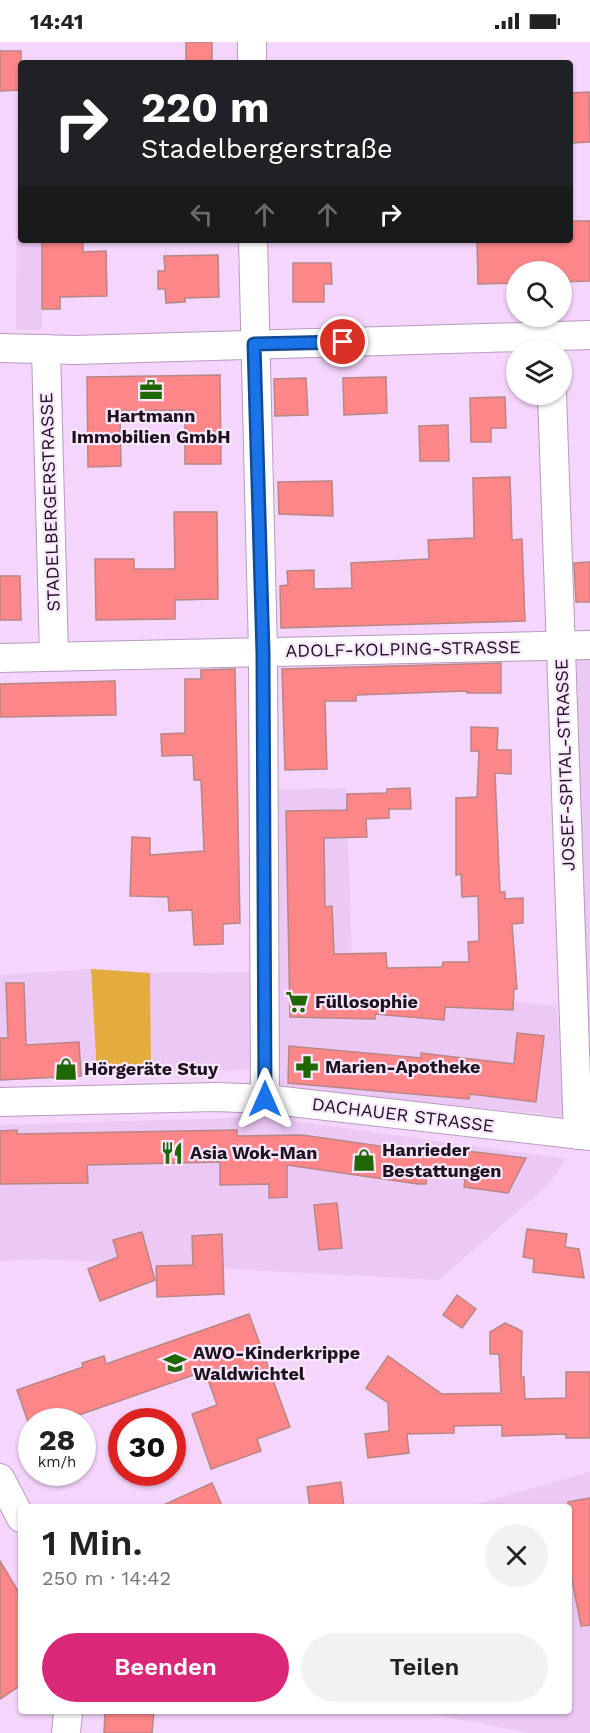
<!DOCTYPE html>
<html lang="de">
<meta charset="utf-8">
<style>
body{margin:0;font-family:"Work Sans",sans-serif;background:#f2f2f2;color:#222;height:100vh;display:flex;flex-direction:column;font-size:22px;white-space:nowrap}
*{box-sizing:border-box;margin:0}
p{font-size:20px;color:#767676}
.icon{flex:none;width:33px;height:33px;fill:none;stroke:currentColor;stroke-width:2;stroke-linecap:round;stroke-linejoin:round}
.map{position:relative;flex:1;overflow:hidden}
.drawer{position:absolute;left:18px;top:1462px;width:554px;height:210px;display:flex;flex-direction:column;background:#fff;border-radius:6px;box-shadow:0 2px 4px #0004}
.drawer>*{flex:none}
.top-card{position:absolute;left:18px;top:18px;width:555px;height:183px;border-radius:6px;box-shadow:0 2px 4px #0004;background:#202124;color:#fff;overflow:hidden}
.controls{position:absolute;left:506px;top:219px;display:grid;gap:12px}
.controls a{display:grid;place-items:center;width:66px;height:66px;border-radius:50%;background:#fff;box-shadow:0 2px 4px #0004;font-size:30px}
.speed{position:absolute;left:18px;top:1366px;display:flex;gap:12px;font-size:30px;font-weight:700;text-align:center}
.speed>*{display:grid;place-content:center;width:78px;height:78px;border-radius:50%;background:#fff;box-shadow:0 2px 4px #0004;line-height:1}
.speed small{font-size:15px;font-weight:400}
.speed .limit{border:9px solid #d22;background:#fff;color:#111}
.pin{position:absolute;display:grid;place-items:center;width:51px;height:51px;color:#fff;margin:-26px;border:3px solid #fff;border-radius:50%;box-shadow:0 2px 6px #0007}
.me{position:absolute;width:66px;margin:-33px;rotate:0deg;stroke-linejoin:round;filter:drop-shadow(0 0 4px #0008)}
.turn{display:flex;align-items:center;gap:21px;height:126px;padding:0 24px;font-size:27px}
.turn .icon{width:78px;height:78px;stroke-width:2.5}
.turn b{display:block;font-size:42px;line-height:51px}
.lanes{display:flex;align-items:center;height:57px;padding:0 24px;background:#0003;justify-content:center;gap:30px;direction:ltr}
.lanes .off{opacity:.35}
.round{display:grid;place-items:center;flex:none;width:63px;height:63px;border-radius:32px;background:#f2f2f2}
.headline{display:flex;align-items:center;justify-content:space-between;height:102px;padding:0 24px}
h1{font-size:36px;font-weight:600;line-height:45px}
.cta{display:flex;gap:12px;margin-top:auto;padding:12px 24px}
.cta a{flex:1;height:69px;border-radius:36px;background:#db2777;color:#fff;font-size:24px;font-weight:600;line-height:69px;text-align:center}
.cta a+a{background:#f2f2f2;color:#222}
.status{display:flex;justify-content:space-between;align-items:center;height:42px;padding:0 30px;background:#fff;direction:ltr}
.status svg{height:16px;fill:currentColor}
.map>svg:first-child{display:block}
.built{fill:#ecc8f4}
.green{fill:#e4ab3e}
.building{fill:#fc8688;stroke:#b78685;stroke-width:1.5}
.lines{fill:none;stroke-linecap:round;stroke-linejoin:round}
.minor-casing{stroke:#b89bbf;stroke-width:30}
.minor{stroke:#fff;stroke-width:28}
.route-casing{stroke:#114b97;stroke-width:15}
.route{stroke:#1a73e8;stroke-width:10}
.labels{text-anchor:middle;stroke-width:4.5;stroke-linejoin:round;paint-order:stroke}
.poi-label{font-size:18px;font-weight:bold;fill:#1d121f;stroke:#fae7fe;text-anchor:start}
.street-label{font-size:18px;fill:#1d121f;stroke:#fae7fe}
</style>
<div class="status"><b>14:41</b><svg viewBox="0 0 49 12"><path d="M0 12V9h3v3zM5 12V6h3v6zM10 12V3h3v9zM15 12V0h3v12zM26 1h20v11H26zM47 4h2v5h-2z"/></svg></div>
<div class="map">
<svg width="590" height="1691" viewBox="0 0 590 1691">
<rect width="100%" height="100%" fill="#f4d5fb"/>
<g class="built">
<path d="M17 86H21V198H42V288L16 287Z"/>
<path d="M572 611H590V1071Z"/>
<path d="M346 746 353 942 557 964 564 1074 275 1046 271 748Z"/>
<path d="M91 927 150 931 252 930 253 1028 151 1029 0 1039V933Z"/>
<path d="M264 1075 566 1117 547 1144 439 1238 43 1217 0 1219V1083Z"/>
<path d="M590 1430V1691H532L420 1670H568V1466L466 1465Z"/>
</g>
<path class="green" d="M91 927 150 931 151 1029 97 1032Z"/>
<g class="building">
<rect x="186" y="0" width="26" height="21"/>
<path d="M0 9H21V48L0 49Z"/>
<path d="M589 50 590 100 570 101V51Z"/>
<path d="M570 179H590V239L561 240V230H516V241L478 242 477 198H570Z"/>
<path d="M42 198H83V210L106 209 107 254 60 255V267H42Z"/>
<path d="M218 213 219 255 185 256V260L166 261 165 247H158V229H165L164 214Z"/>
<path d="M293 221H331L332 242H324V260H293Z"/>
<path d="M220 333 221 422H185V368L120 369 121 424 88 425 87 335Z"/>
<path d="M386 335 387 371 344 373 343 336Z"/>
<path d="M306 336 308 373 275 374 274 337Z"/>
<path d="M505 355 506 386H491V400H471L470 356Z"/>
<path d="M448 383 449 419H420L419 384Z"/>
<path d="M510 435 512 498 522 497 525 579 281 586 280 544 288 543 287 529 314 528V547L352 546 351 521 429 517 428 498 474 496 473 436Z"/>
<path d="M332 439 333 474 279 472 278 440Z"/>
<path d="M174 470H217L218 557 175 558V577L96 578 95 517H134V527H175Z"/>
<path d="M590 520V560H576L574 521Z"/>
<path d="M0 534H20L21 578H0Z"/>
<path d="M501 621V651H467L466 649 356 653V659H325L327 727 285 728 282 627Z"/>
<path d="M235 627 240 881 223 882V902L194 903 192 868 169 869 168 855 130 854 132 795 150 796V813L204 809 201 738H194L193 713 162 714 161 692 185 691V637H201V628Z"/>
<path d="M115 639 116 673 0 675V642Z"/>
<path d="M471 685 498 686 497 708H511V732L495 731 500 850H505V857L523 856V881L512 882 517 947H514L513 968 445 965 444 978 375 972V977L290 975 286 769 347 768V752L387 751V747L410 746 411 767H389V776L366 777 367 795 324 796 325 865 332 864 334 912 386 911 387 926 442 925 443 920H469L468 900 479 899 478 854 462 855 461 832 456 833V756L477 755 479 709H471Z"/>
<path d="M6 941H24L26 1003 79 1000 81 1034 0 1038V996H8Z"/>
<path d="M517 991 544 994 536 1060 470 1052 469 1057 288 1041 289 1004 421 1016V1011L514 1022Z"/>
<path d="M17 1088V1092L237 1088V1094L302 1093 457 1115 458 1108 526 1116 508 1151 464 1145 465 1137 427 1133 426 1142H418L287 1123V1155L269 1156V1142L220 1143V1120L87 1123 88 1141 0 1142V1089Z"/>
<path d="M337 1161 342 1206 319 1208 314 1163Z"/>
<path d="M527 1187 567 1192 565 1205 579 1207 584 1236 533 1230 534 1217 523 1215Z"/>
<path d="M142 1190 155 1238 100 1259 88 1227 118 1215 113 1198Z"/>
<path d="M222 1192 224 1252 157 1255 156 1224 193 1223 192 1194Z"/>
<path d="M457 1253 476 1267 462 1286 443 1273Z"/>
<path d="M249 1272 290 1385 257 1397 261 1409 211 1427 192 1372 217 1363 205 1329 59 1380H28L17 1348 83 1325 82 1321 104 1314 106 1322Z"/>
<path d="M505 1281 522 1289 521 1335H524L525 1357 566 1356V1330H590V1396H566V1392L502 1394V1383L454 1384V1391L407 1392 409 1411 368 1416 365 1392 389 1389 388 1361 366 1346 388 1314 442 1352 501 1351 499 1312H490V1290Z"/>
<path d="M341 1440 344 1466H310L307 1445Z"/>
<path d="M212 1441 223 1466H157Z"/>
<path d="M590 1456V1583L581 1584 568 1518V1460Z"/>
<path d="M0 1519 21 1554V1643L0 1657Z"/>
<path d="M105 1670H154L152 1691H104Z"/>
</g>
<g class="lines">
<g class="minor-casing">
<g id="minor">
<path d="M252 0V21"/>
<path d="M253 198 263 611 265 1057"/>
<path d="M0 306 75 308 590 293"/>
<path d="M46 307 54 614"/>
<path d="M552 352 578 1093"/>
<path d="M0 616 590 603"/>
<path d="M0 1060 216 1055 265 1057 590 1094"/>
<path d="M0 1436 21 1476"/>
<path d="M66 1691 68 1670"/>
</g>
</g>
<use href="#minor" class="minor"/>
</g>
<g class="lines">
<g class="route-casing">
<path id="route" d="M265 1057 263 611 254 302 343 300"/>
</g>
<use href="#route" class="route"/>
</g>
<defs>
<g id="office-bare" transform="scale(1.8)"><path d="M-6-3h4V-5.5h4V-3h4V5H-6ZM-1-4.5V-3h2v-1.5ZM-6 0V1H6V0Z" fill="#1e6701" stroke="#fae7fe" stroke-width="2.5" paint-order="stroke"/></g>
<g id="supermarket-bare" transform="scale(1.8)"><path d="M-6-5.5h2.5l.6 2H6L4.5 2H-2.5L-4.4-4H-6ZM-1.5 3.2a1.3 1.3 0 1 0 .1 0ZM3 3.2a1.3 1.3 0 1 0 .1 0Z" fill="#1e6701" stroke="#fae7fe" stroke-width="2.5" paint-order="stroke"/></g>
<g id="pharmacy-bare" transform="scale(1.8)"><path d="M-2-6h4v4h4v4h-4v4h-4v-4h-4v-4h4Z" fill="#1e6701" stroke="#fae7fe" stroke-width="2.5" paint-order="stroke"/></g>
<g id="shop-bare" transform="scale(1.8)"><path d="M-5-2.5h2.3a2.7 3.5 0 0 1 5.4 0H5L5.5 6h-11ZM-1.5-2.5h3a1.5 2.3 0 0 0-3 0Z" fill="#1e6701" stroke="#fae7fe" stroke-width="2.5" paint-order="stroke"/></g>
<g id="restaurant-bare" transform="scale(1.8)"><path d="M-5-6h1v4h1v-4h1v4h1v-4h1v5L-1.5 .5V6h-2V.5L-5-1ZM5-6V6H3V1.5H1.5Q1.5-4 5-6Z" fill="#1e6701" stroke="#fae7fe" stroke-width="2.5" paint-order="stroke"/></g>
<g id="school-bare" transform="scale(1.8)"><path d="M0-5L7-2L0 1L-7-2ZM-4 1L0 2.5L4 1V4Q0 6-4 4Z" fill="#1e6701" stroke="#fae7fe" stroke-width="2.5" paint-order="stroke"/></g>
</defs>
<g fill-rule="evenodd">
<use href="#office-bare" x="151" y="348"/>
<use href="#supermarket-bare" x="297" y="960"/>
<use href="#pharmacy-bare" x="307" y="1025"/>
<use href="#shop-bare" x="66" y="1027"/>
<use href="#restaurant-bare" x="172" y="1111"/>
<use href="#shop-bare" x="364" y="1118"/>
<use href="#school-bare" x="175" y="1321"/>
</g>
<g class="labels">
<g class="poi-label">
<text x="151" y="380" text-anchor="middle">Hartmann<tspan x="151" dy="21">Immobilien GmbH</tspan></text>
<text x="315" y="966">Füllosophie</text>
<text x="325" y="1031">Marien-Apotheke</text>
<text x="84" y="1033">Hörgeräte Stuy</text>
<text x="382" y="1114">Hanrieder<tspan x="382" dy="21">Bestattungen</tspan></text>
<text x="190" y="1117">Asia Wok-Man</text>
<text x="193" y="1317">AWO-Kinderkrippe<tspan x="193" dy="21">Waldwichtel</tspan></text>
</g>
<g class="street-label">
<text transform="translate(50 460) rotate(-92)" y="6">STADELBERGERSTRASSE</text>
<text transform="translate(403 607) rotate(-1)" y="6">ADOLF-KOLPING-STRASSE</text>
<text transform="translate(565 723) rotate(-92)" y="6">JOSEF-SPITAL-STRASSE</text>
<text transform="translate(403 1073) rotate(7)" y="6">DACHAUER STRASSE</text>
</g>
</g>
</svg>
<div class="controls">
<a><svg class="icon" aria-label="search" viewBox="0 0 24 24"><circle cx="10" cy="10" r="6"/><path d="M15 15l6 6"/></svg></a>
<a><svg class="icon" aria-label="layers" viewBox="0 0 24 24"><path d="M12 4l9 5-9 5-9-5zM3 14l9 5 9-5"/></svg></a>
</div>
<div class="speed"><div>28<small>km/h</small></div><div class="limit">30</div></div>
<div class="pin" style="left:343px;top:300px;background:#d93025"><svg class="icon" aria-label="arrive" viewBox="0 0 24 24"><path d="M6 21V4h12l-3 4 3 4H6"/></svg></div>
<svg class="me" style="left:265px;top:1057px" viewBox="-20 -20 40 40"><path d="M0-17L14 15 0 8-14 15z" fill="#1a73e8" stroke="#fff" stroke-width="4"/></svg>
<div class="top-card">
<div class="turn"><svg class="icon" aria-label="right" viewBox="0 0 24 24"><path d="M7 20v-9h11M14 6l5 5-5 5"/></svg><div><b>220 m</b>Stadelbergerstraße</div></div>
<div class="lanes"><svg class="icon off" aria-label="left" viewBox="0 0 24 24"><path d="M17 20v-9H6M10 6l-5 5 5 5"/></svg><svg class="icon off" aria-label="ahead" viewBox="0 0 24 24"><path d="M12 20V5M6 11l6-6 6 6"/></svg><svg class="icon off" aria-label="ahead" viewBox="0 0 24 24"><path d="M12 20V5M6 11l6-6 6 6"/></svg><svg class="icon" aria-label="right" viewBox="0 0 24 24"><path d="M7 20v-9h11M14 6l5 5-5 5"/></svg></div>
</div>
<section class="drawer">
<div class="headline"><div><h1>1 Min.</h1><p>250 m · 14:42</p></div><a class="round"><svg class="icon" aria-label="close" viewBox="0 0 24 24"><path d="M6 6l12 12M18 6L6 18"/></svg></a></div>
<div class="cta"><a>Beenden</a><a>Teilen</a></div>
</section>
</div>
